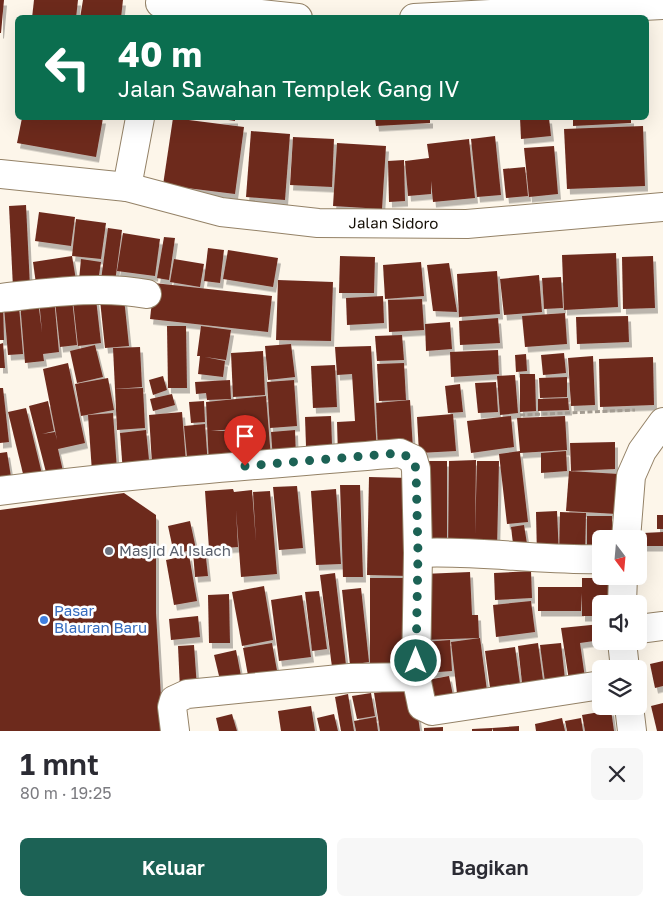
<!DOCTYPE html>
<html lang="id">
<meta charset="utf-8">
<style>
body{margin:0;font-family:"Golos Text",sans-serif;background:#f7f7f7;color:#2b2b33;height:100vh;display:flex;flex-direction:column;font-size:19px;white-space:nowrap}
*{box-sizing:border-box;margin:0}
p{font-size:16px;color:#7c7c81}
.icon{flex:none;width:28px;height:28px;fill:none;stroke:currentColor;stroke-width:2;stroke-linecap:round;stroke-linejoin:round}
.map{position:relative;height:731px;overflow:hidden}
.panel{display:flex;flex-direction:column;background:#fff;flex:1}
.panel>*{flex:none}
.hud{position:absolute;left:15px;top:15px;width:634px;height:105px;border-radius:8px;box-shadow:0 5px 20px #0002;background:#0b6e4f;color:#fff;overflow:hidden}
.needle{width:32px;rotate:164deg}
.buttons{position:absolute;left:592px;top:530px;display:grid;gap:10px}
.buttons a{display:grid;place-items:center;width:55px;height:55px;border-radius:8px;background:#fff;box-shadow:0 5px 20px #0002;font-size:25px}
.pin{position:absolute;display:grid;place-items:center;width:42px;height:42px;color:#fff;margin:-51px -21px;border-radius:50% 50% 50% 0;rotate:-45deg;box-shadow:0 0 5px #0007}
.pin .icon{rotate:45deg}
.me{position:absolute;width:55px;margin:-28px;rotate:0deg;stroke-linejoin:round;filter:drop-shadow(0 0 4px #0008)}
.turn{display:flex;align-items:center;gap:18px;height:105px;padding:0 20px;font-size:22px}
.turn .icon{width:65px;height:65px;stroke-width:2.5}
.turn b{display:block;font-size:35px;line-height:42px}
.round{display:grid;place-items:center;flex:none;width:52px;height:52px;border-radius:8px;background:#f7f7f7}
.overview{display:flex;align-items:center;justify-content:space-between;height:85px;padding:0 20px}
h1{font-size:30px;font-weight:600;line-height:38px}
.primary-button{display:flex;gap:10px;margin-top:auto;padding:10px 20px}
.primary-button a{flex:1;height:58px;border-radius:8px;background:#1c6255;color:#fff;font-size:20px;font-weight:600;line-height:58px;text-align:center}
.primary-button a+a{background:#f7f7f7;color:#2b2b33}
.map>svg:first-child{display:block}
.building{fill:#6d2a1f;filter:url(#shadow)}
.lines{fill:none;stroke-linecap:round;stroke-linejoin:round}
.minor-casing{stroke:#948267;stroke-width:30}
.path{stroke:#a29b91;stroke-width:3;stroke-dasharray:5 2.5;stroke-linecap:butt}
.minor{stroke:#fff;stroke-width:28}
.route{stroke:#1c6255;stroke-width:9;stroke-dasharray:0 16.2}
.worship-dot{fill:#6b7280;stroke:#fff;stroke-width:2}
.shop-dot{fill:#3f7fe0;stroke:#fff;stroke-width:2}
.labels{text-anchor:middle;stroke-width:5;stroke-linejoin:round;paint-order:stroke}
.street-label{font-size:15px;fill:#140e05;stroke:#fff}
.worship-label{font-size:15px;fill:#5b616d;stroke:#fff;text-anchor:start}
.shop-label{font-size:15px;fill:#366cbe;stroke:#fff;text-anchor:start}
</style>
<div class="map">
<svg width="663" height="731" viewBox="0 0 663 731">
<defs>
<filter id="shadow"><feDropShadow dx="3" dy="5.5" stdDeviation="0" flood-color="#0004"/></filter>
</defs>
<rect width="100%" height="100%" fill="#fdf6ea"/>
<g class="building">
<path d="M0 0H4L1 33H0Z"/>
<path d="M34 0H78L76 18H32Z"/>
<path d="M83 0H123L121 18H80Z"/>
<path d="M22 118H103L96 157 17 143Z"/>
<path d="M173 118 244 127 235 194 163 185Z"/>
<path d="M215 118H235V121Z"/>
<path d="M375 118H430V123L376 126Z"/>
<path d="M520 118H549L551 136 521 139Z"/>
<path d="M573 118H631V123L573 126Z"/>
<path d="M643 126 645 186 567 189 564 129Z"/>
<path d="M251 131 290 134 285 200 246 197Z"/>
<path d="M495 136 501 195 477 197 471 139Z"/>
<path d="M293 137 334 139 332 187 290 185Z"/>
<path d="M469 139 475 198 433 202 431 181V194L408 196 405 161 429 158 427 144Z"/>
<path d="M337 143 386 146 382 209 333 206Z"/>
<path d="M554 146 558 194 529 197 524 148Z"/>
<path d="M404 160 405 201 389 202 388 161Z"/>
<path d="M525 167 528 196 506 198 503 169Z"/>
<path d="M26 205 30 287 13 288 9 206Z"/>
<path d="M39 212 75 217 71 246 35 241Z"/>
<path d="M76 219 106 223 101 259 72 256Z"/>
<path d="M108 228 122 230 115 282 101 280Z"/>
<path d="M123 233 160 239 155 276 117 271Z"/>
<path d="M164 237 175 238 169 280 157 278Z"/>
<path d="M208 248 224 250 220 283 204 281Z"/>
<path d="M228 250 278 258 273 287 223 279Z"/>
<path d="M616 253 618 307 564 310 562 255Z"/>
<path d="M72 256 77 286 37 291 33 262Z"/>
<path d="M340 256 375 257 374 293H339Z"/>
<path d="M653 256 655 308 623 309 622 257Z"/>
<path d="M81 259 101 262 98 282 79 280Z"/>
<path d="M174 259 204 264 200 287 170 282Z"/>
<path d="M421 262 424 296 385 299 383 265Z"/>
<path d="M449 263 457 312 433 311 427 265Z"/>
<path d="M497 271 500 314 459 317 457 274Z"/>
<path d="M539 275 542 312 504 315 500 279Z"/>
<path d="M561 277 563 308 544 309 542 278Z"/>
<path d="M278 280 333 282 331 341 276 340Z"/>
<path d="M154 283 272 296 268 332 150 319Z"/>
<path d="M383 296 384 323 347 325 346 298Z"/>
<path d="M54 298 59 352 43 354 44 361 25 363 20 302 38 301 42 332 39 299Z"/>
<path d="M124 298 129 346 105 348 100 300Z"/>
<path d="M72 299 77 345 60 347 55 301Z"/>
<path d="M96 299 101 343 78 346 73 301Z"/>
<path d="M422 299 424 330 389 332 388 300Z"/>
<path d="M0 304H3L4 340H0Z"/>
<path d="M19 306 23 354 8 355 4 307Z"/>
<path d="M565 313 567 344 525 347 522 316Z"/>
<path d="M628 316 629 342 577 344 576 317Z"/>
<path d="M498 318 500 343 460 345 459 321Z"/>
<path d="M450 322 452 349 426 351 425 324Z"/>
<path d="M167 326H186L187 388H168Z"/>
<path d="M201 326 231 330 226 360 205 357 225 361 223 377 198 374 200 356H197Z"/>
<path d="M402 335 404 360 377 361 375 336Z"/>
<path d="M3 343 5 368H0V344Z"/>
<path d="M291 344 295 377 268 380 265 346Z"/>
<path d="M95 345 103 377 77 383 70 351Z"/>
<path d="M371 346 377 454 338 456 337 422 355 421 352 374 337 375 335 347Z"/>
<path d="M140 347 142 387 115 389 113 348Z"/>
<path d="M498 350 499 374 451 377 450 352Z"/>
<path d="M263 351 265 395 233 397 231 353Z"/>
<path d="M564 353 566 373 543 375 541 355Z"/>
<path d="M526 354 527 371 516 372 515 355Z"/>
<path d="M593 356 595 405 571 406 568 358Z"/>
<path d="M653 357 654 405 600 407 599 359Z"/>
<path d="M68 363 85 443 58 449 65 480 49 484 29 406 48 401 54 431 42 434 55 432 57 440 43 369Z"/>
<path d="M404 363 406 400 379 401 377 364Z"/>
<path d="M335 365 337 407 313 408 311 366Z"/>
<path d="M520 374H535L536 411 520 412Z"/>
<path d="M515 375 518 413 500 415 497 376Z"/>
<path d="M163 376 167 390 153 395 149 380Z"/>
<path d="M567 377V397L540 398 539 378Z"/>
<path d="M108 378 114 410 81 416 75 384Z"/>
<path d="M230 380 231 399 207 400 206 393 196 394 195 382Z"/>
<path d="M294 380 297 426 270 428 267 382Z"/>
<path d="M496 382 498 412 478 413 475 383Z"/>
<path d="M460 384 463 412 448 413 445 386Z"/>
<path d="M0 388H3L9 442 0 443Z"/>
<path d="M143 388 145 428 117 430 115 389Z"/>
<path d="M172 394 175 405 153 411 150 399Z"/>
<path d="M266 396 271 458 236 461 234 429 211 431H232V465H209L206 402Z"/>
<path d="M568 398 569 410 538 411V399Z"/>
<path d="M410 400 413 449 378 451 376 403Z"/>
<path d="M204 401 205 422 191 423 189 402Z"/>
<path d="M26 408 43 478 25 482 8 412Z"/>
<path d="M182 412 186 462 152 464 149 415Z"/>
<path d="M113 413 117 470 92 472 88 415Z"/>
<path d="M453 414 456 451 419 453 417 417Z"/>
<path d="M331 416 332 445 306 446 305 417Z"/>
<path d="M511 416 514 447 471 453 467 421Z"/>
<path d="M565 416 567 450 520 453 528 522 507 524 499 454 520 451 517 418Z"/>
<path d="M205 424 208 466 188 467 184 426Z"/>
<path d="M146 430 150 470 123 473 120 433Z"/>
<path d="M295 430 296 458 273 460 271 432Z"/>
<path d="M615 442V469L571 471 570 443Z"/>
<path d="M566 451 567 471 541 473V453Z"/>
<path d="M7 452 12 483 0 485V453Z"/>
<path d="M476 460 475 535 477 461H499L497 549 448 552 449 461Z"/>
<rect x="419" y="461" width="28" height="83"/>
<path d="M569 471 619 474 617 514 566 511Z"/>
<path d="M369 477 410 478 409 576 367 575Z"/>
<path d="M340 485H360L363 577H343Z"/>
<path d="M297 486 303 548 279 550 273 487Z"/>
<path d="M233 489 234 492 252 490 256 542 253 492 270 491 277 574 241 577 236 510 238 547 209 549 205 491Z"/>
<path d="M336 489 341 564 316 565 311 491Z"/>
<path d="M124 493 156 515V613L163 731H0V510Z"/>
<path d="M557 511 559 556 537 557 536 512Z"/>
<path d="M560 512 586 513 585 558H559Z"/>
<rect x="657" y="515" width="6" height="14"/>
<path d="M587 516H612V539H601V554H587Z"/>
<path d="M190 521 196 549 174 554 168 526Z"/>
<path d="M524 525 528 550 514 552 511 527Z"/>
<path d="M663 532V546H644L643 533Z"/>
<path d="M205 549 208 576 195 577 193 551Z"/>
<path d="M189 555 197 601 174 605 166 560Z"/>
<path d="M531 571 532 598 495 600 494 573Z"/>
<path d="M470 572 472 615H478L479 638 423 640V574Z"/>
<path d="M335 573 346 665 332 667 320 575Z"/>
<rect x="370" y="578" width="41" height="96"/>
<path d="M582 578H609V604H601V616H582V593L581 611H538V587H582Z"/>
<path d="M264 586 273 640 242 646 232 592Z"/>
<path d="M361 588 369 662 350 665 342 590Z"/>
<path d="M319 591 327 649 312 651 305 592Z"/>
<path d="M229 594 230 643H209L208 595Z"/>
<path d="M302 595 311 657 279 661 271 600Z"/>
<path d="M531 601 535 632 496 637 493 605Z"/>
<path d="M198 616 200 637 171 640 169 619Z"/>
<path d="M601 624V640L580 643 586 685 570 687 561 628Z"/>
<path d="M480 638 488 698 458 702 451 642Z"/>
<path d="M450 640 452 671 425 673 423 642Z"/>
<path d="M272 643 278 676 249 681 243 648Z"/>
<path d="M538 643 543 680 522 683 518 646Z"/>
<path d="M561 643 565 679 545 682 540 645Z"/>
<path d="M194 645 197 688 180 689 178 646Z"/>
<path d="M515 647 521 691 491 695 485 651Z"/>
<path d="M236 650 241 676 220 680 214 655Z"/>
<path d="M663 661V686L655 688 650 664Z"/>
<path d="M449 676 454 700 432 704 427 680Z"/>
<path d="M414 688 420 731H380L374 693Z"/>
<path d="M371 693 375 716 357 719 352 696Z"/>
<path d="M348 694 354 731H341L335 697Z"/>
<path d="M663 703V731H657L651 706Z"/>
<path d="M311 706 315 731H281L278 711Z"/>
<path d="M611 710 614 731H585L582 715Z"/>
<path d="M232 714 237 731H219L216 718Z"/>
<path d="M334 714 338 731H320L317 718Z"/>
<path d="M376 717 378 731H356L354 721Z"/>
<path d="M562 718 565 731H536L535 724Z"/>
<path d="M581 718 583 731H567L565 721Z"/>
<path d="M519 726V731H493L492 728Z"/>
<path d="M443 727V731H424V728Z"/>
<path d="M492 728V731H472V729Z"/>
</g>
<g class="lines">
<g class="minor-casing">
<g id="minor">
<path d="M160 3 298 18"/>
<path d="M414 18 663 5"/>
<path id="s1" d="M0 174 127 187 221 212 318 223 467 224 663 207"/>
<path d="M127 187 140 118"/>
<path d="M0 298C47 293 100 285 147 294"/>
<path d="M0 491C133 473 266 465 400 453L413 459 416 469 418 553 416 677 422 706 432 711 601 685"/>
<path d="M626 539 631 476 642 451 663 422"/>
<path d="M418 553C480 550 540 561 601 559"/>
<path d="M622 604 623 576"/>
<path d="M639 629 663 626"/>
<path d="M622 641 625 669"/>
<path d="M629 706 632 731"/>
<path d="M175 731 172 707 174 700 187 694 350 678 416 677"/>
</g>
</g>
<path class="path" d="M520 415 635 410"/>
<use href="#minor" class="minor"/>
</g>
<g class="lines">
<path class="route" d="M245 466 400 453 413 459 416 469 418 553 416 661"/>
</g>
<circle class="worship-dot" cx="109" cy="551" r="5"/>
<circle class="shop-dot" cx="44" cy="620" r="5"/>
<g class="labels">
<g class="street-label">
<text dy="5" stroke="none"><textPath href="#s1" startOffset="398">Jalan Sidoro</textPath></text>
</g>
<g class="worship-label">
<text x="119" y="556">Masjid Al Islach</text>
</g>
<g class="shop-label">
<text x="54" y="616">Pasar<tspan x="54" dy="17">Blauran Baru</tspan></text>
</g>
</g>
</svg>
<div class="buttons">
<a><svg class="needle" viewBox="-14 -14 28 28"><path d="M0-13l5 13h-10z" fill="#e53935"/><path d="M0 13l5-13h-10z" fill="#7c7c81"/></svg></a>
<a><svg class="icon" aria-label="sound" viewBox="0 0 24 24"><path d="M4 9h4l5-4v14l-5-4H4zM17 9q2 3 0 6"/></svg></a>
<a><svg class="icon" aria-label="layers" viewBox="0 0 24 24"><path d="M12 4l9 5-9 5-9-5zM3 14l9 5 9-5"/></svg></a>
</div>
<div class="pin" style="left:245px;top:466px;background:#d93025"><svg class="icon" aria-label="arrive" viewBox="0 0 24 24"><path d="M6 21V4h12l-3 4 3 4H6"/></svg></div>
<svg class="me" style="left:416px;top:661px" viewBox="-20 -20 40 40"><circle r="17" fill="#1c6255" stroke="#fff" stroke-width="3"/><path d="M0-11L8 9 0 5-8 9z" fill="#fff"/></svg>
<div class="hud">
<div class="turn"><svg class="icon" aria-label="left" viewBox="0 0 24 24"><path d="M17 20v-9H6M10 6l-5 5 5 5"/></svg><div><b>40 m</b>Jalan Sawahan Templek Gang IV</div></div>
</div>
</div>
<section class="panel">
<div class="overview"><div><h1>1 mnt</h1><p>80 m · 19:25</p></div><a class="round"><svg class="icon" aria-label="close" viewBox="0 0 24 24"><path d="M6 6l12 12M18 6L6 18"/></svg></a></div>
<div class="primary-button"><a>Keluar</a><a>Bagikan</a></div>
</section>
